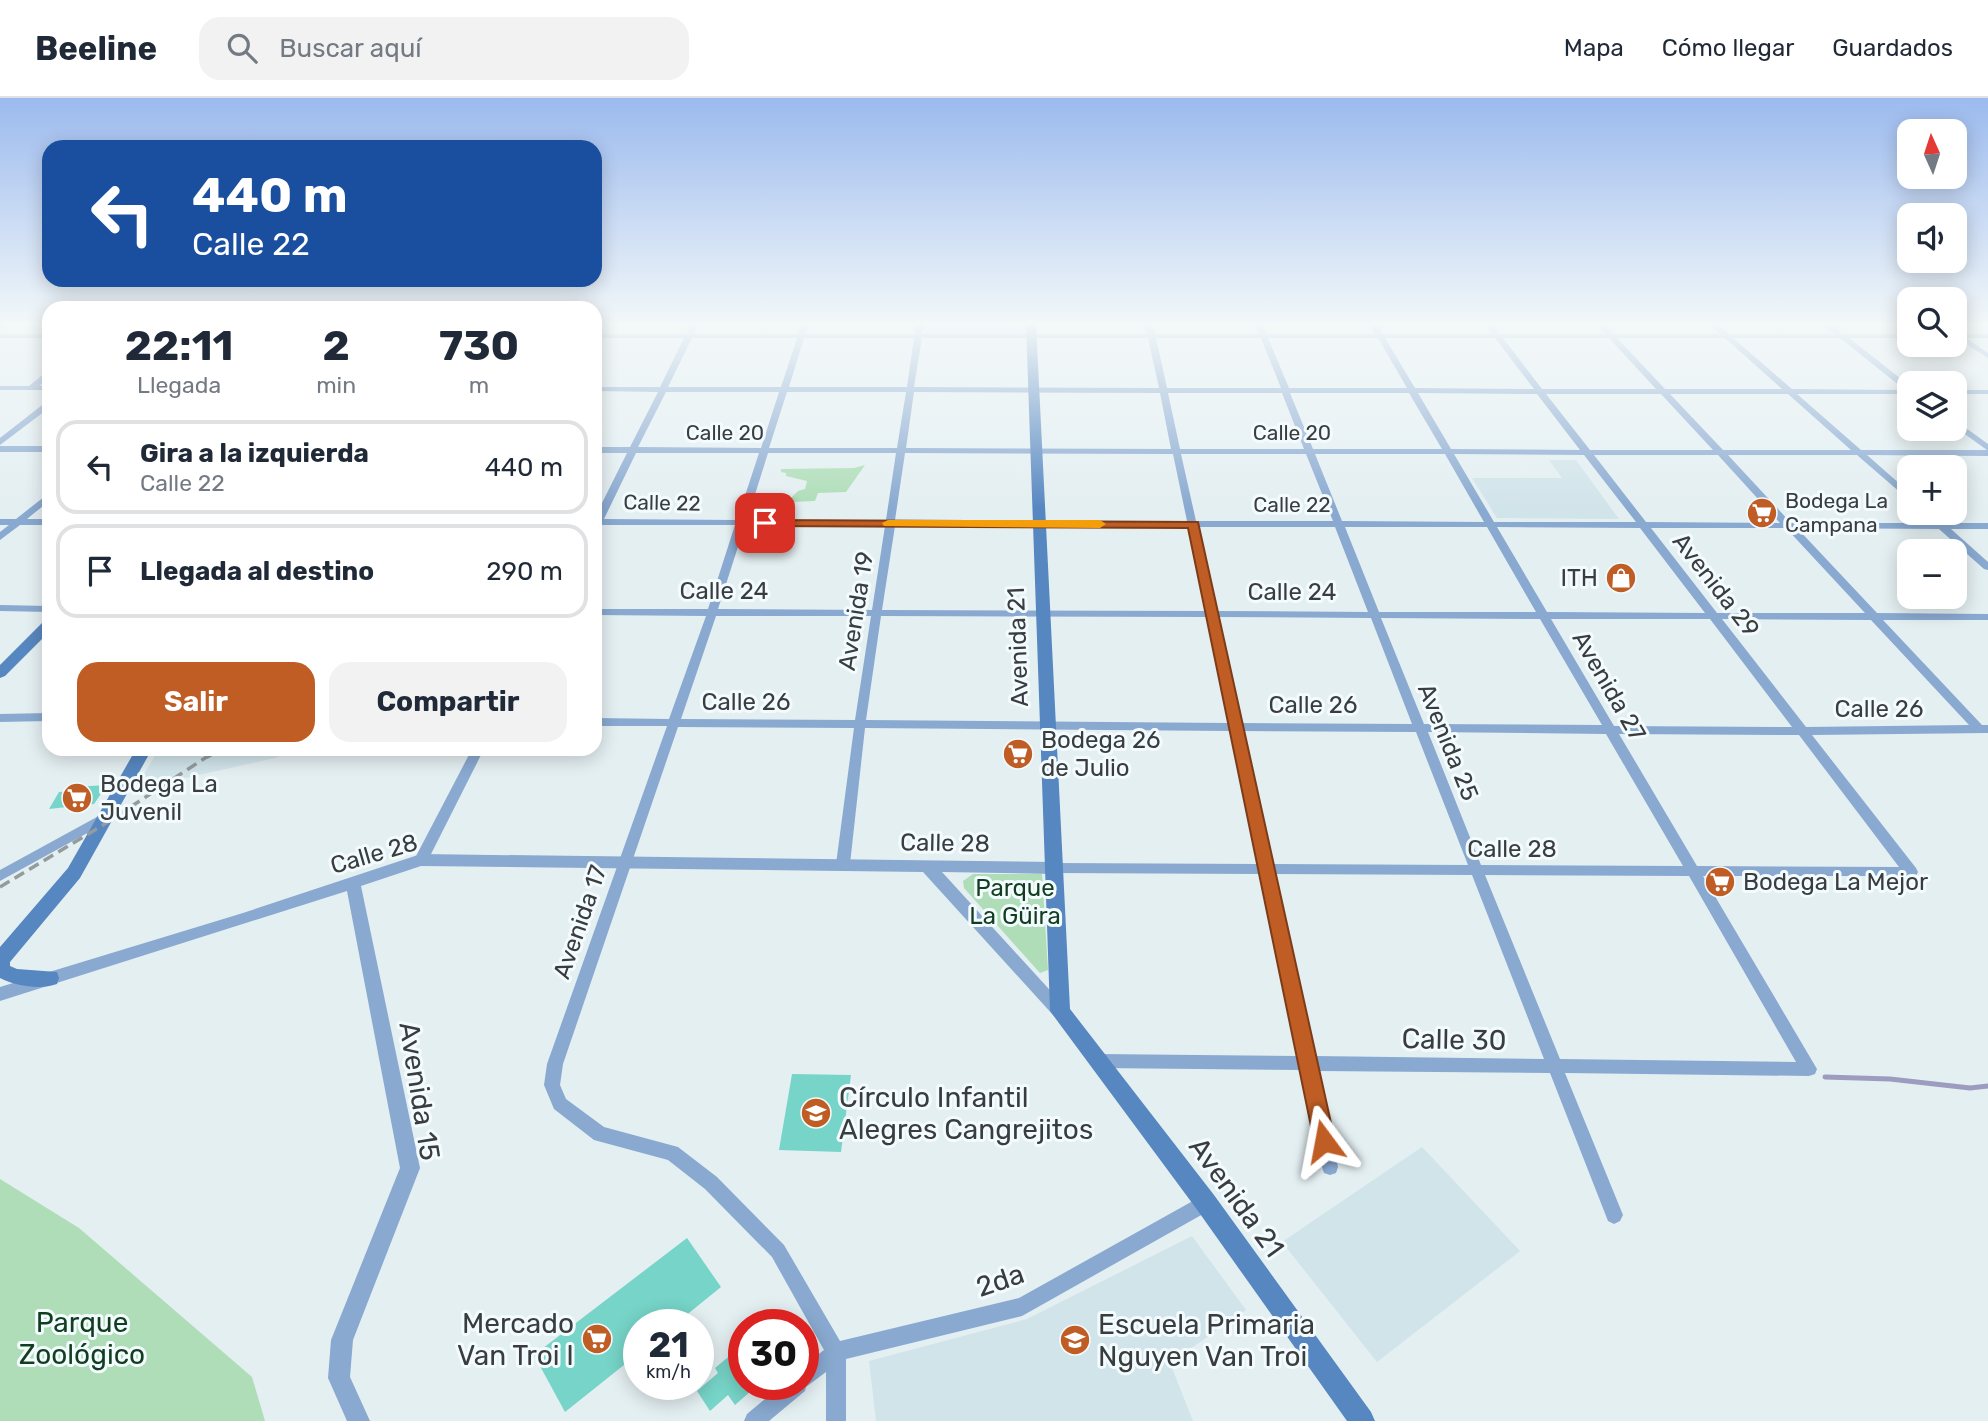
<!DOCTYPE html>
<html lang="es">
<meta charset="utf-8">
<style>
body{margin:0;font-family:Rubik,sans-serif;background:#f2f2f3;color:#1f2937;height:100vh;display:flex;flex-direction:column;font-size:26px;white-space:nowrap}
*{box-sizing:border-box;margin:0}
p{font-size:23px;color:#747a83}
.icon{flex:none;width:38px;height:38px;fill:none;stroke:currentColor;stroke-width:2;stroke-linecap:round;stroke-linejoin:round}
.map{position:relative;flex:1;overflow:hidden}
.details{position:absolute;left:42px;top:203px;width:560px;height:455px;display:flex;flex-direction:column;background:#fff;border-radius:21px;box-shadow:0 4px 18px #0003}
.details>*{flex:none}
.banner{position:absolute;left:42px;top:42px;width:560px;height:147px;border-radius:21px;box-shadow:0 4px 18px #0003;background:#1a4fa0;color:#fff;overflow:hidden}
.needle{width:46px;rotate:357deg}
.fabs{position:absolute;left:1897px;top:21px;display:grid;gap:14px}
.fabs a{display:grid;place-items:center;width:70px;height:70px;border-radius:14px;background:#fff;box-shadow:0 4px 18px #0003;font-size:35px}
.speed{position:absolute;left:623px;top:1211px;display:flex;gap:14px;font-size:35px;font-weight:700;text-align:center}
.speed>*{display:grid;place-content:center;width:91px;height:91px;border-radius:50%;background:#fff;box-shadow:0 4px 18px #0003;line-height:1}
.speed small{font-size:18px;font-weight:400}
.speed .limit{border:10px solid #d22;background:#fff;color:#111}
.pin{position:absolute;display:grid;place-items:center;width:60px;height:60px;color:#fff;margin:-30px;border-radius:14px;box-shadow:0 4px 10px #0006}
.me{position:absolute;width:77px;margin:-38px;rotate:347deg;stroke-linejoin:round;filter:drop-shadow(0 0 5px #0008)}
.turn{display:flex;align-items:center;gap:24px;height:147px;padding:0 35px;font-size:32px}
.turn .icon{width:91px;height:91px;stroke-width:2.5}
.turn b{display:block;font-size:49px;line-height:60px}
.eta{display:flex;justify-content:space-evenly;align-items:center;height:119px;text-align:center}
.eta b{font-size:42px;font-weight:700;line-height:49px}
.button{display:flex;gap:14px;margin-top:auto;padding:14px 35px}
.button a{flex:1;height:80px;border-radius:21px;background:#c05d24;color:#fff;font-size:28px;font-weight:700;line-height:80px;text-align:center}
.button a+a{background:#f2f2f3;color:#1f2937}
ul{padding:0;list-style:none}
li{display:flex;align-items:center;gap:21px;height:94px;margin:0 14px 10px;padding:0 21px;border:4px solid #e0e1e3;border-radius:21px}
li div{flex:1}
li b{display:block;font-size:26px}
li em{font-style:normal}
header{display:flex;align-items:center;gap:42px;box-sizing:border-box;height:98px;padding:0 35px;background:#fff;border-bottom:2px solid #e0e1e3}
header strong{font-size:33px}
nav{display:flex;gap:38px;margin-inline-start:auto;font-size:24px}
.search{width:490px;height:63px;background:#f2f2f3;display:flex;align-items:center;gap:18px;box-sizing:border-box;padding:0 24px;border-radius:21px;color:#747a83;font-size:26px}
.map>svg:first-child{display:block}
.built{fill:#d1e4ea}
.green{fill:#aeddb7}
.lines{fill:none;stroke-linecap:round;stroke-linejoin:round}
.stream{stroke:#9d9cc0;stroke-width:5}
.building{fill:#77d4c8}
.minor{fill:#89a9d0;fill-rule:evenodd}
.tertiary{fill:#89a9d0;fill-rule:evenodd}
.secondary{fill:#5787c0;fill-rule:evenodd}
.rail{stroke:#939b9d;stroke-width:3.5;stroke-dasharray:11 6;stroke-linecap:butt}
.route{fill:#c05d24;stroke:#7d3c17;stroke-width:2}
.slow{fill:#f59e0b}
.labels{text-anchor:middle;stroke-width:6;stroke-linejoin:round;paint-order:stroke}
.far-street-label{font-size:21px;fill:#393d3e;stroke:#f3fbfe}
.far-poi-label{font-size:21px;fill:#393d3e;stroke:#f3fbfe;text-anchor:start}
.poi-label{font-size:24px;fill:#393d3e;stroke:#f3fbfe;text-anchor:start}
.street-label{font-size:24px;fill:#393d3e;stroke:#f3fbfe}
.park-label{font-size:24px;fill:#123e20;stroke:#f3fbfe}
.near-street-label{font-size:28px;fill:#393d3e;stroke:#f3fbfe}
.near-poi-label{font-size:28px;fill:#393d3e;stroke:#f3fbfe;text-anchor:start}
.near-park-label{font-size:28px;fill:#123e20;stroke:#f3fbfe}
</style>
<header>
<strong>Beeline</strong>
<div class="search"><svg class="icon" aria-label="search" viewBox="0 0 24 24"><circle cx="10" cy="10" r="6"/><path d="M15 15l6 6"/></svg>Buscar aquí</div>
<nav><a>Mapa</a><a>Cómo llegar</a><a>Guardados</a></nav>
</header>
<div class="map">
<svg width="1988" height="1323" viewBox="0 0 1988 1323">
<rect width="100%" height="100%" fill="#e4eff2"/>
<g class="built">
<path d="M927 226H1025L1026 236H926Z"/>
<path d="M1549 362H1576L1619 421 1497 420 1472 380H1562Z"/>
<path d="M159 651H296L275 660 135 691Z"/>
<path d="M1422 1049 1520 1153 1377 1264 1282 1144Z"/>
<path d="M1192 1138 1246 1212 1170 1265 1193 1323H876L869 1263 1027 1221Z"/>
</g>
<g class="green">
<path d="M865 367 846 394 818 395 815 403 792 404V399L798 393 805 391 807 383 786 378V375L781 374V371L854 370Z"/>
<path d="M973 776H1042L1048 872 1040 875 964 790 963 783Z"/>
<path d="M0 1081 79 1130 252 1279 265 1323H0Z"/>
</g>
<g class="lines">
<path class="stream" d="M1825 979 1890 981 1970 990 1988 988"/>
</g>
<g class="building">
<path d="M107 687 94 706 49 711 59 694 71 693 74 689Z"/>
<path d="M792 976 851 977 841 1054 779 1052Z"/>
<path d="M687 1140 721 1189 674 1227H639V1255L565 1314 534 1257Z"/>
<path d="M733 1255 737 1261 744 1256V1286H759L735 1307 728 1297 710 1313 697 1293 718 1275 715 1270Z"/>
</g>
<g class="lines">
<g class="minor">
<path d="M0 226H7L0 231Z"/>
<path d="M691 226H698L694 236H798L801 226H809L806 236H915L916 226H924L922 236H1147L1145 226H1153L1155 236H1259L1255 226H1263L1267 236H1375L1370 226H1377L1382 236H1492L1485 226H1492L1499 236H1605L1597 226H1604L1613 236H1720L1710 226H1718L1728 236H1834L1823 226H1831L1843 236H1909V240H1849L1909 287V296H1797L1861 352H1987L1955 329V322L1988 346V358L1867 357 1909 394V402L1857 357H1728L1791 425H1933L1922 415H1932L1944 425H1988V431H1951L1988 464V472L1984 471 1939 431 1797 430 1877 515 1988 516V522H1883L1982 627H1988V635L1812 637 1916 770 1918 774 1916 778H1703L1817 971 1815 976 1809 978 1565 975 1623 1117 1620 1123 1614 1126 1608 1123 1550 975 1317 973 1338 1069 1336 1075 1330 1077 1324 1075 1322 1069 1301 972 1099 970 1093 968 1091 963 1093 958 1099 956 1298 958 1260 776 1053 775 1048 774 1046 770 1048 766 1053 765 1258 766 1230 633 865 630 850 766 848 770H838L836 766 854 630 678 629 563 966 560 987 566 1001 604 1029 678 1049 717 1079 784 1147 840 1243 1019 1200 1200 1099 1206 1096 1212 1099 1215 1105 1212 1111 1022 1218 846 1261V1323H826V1274L806 1289 805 1293 769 1323H744L747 1316 783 1286H803V1268L824 1252 772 1159 705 1091 668 1062 594 1042 554 1011 544 987 547 966 667 628H595V620L669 621 706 518 595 517V511H708L735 427H601L598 431 595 432V419L627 355H595V349H630L658 294 595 293V289H660L684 240H595V236H687ZM692 240H797L781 289H668ZM804 240H914L907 289H789ZM922 240H1148L1159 290 914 289ZM1156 240H1261L1281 290H1167ZM1268 240H1378L1407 290H1289ZM1385 240H1495L1534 291 1415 290ZM1503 240H1609L1656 291H1542ZM1617 240H1725L1782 291H1665ZM1733 240H1840L1905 292 1792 291ZM666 294H779L761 350 638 349ZM787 294H906L897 350H769ZM914 294 1160 295 1171 351 906 350ZM1168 295H1282L1304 351H1180ZM1290 295H1409L1442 351H1313ZM1418 295 1537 296 1580 352 1451 351ZM1546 296H1661L1713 352H1590ZM1670 296H1788L1851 352H1723ZM636 355H759L737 422 604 421ZM768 355H896L886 422H747ZM905 355 1173 356 1187 423 895 422ZM1181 356H1306L1333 423H1196ZM1315 356H1445L1484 424 1342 423ZM1454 356 1584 357 1636 424H1494ZM1594 357H1718L1780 425 1646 424ZM745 427 885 428 872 512 718 511ZM895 428 1188 429 1205 513 882 512ZM1197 429H1335L1368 514 1216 513ZM1345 429H1487L1536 514H1379ZM1497 429 1640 430 1705 515 1547 514ZM1651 430H1786L1865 515H1717ZM716 518H871L855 622 681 621ZM881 518 1207 519 1229 625 866 622ZM1217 519 1371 520 1412 626 1241 625ZM1381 520 1540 521 1602 627 1424 626ZM1551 521H1710L1792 629 1614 628ZM1722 521 1871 522 1969 627 1806 629ZM1242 633 1416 634 1468 767 1272 766ZM1428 634 1606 636 1683 768 1481 767ZM1619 636 1799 637 1899 769 1697 768ZM1274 776 1472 777 1544 961 1314 958ZM1485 777 1689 778 1796 964 1560 961Z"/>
<path d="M1955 234 1960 236H1988V240H1966L1988 255V260L1955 239Z"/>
<rect x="0" y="236" width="49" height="4"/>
<path d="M46 274H49V280L39 288H49V292H0V288H29Z"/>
<rect x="1955" y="292" width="33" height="4"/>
<path d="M46 304H49V310L0 347V340Z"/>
<rect x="0" y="348" width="49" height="6"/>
<path d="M49 395V403L27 421H49V427H20L0 442V434L9 427H0V421H16Z"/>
<path d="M0 507 49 508V514L0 513Z"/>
<path d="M49 615V623L0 624V616Z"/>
<path d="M472 651H484L426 766H416L414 762Z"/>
<path d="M106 714 111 716 112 719 111 722 0 783V772Z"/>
</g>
<path class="tertiary" d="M421 756 1053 764 1058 766 1061 770 1058 774 1053 776 942 774 1069 913 1066 918 1060 920 1054 918 923 774 421 768 361 788 420 1070 353 1242 350 1279 370 1323H347L328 1280 331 1242 400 1070 347 793 0 903V889L243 815Z"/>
<g class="secondary">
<path d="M1026 226H1036L1070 911 1214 1097 1371 1314 1375 1323H1347L1198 1113 1050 913Z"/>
<path d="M49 522V534L5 578 0 580V567L44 523Z"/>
<path d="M136 651H152L80 780 10 864V868L17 871 57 874 59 880 57 886C40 892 16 888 0 880V849L68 770Z"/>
</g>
<path class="rail" d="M0 789 100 729 205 660 224 651"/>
</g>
<linearGradient id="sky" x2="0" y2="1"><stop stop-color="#9bbaee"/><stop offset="0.55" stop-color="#f3f8f9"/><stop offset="1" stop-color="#f3f8f9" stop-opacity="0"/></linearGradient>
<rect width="1988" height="411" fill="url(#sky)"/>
<path class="route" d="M765 422 1198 424 1335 1043 1332 1051 1324 1054 1317 1051 1314 1043 1188 430 761 428V423Z"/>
<path class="slow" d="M888 422H1100L1106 426 1100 430 884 428 882 425Z"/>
<defs>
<g id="supermarket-disc" transform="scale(1.575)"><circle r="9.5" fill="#c05d24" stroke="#f3fbfe"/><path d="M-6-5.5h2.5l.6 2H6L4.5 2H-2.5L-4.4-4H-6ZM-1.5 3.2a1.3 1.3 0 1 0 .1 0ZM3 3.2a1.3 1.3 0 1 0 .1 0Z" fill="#fff"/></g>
<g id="shop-disc" transform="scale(1.575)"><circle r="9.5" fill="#c05d24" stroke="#f3fbfe"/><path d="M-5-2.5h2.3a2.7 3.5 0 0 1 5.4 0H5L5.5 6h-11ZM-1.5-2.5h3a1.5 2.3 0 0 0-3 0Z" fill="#fff"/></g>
<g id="school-disc" transform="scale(1.575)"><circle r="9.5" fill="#c05d24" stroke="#f3fbfe"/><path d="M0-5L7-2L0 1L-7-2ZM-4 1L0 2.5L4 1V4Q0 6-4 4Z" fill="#fff"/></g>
</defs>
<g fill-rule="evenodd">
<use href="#supermarket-disc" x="1762" y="415"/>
<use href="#shop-disc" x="1621" y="480"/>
<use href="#supermarket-disc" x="1018" y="656"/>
<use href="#supermarket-disc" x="77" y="700"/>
<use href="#supermarket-disc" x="1720" y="784"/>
<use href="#school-disc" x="816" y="1015"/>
<use href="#supermarket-disc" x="597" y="1241"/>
<use href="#school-disc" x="1075" y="1242"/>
</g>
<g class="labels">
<g class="far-street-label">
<text x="725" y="342">Calle 20</text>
<text x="1292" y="342">Calle 20</text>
<text transform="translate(662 405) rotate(1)" y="7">Calle 22</text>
<text x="1292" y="414">Calle 22</text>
</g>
<g class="far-poi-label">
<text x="1785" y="410">Bodega La<tspan x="1785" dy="24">Campana</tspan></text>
</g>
<g class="poi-label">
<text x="1598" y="488" text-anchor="end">ITH</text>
<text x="1041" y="650">Bodega 26<tspan x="1041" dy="28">de Julio</tspan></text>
<text x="100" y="694">Bodega La<tspan x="100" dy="28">Juvenil</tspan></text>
<text x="1743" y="792">Bodega La Mejor</text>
</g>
<g class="street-label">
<text transform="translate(1716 487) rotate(52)" y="8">Avenida 29</text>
<text x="724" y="501">Calle 24</text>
<text x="1292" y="502">Calle 24</text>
<text transform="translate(856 513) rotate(-81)" y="8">Avenida 19</text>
<text transform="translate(1018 549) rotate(-92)" y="8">Avenida 21</text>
<text transform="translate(1609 588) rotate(60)" y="8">Avenida 27</text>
<text x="746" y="612">Calle 26</text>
<text x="1313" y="615">Calle 26</text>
<text x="1879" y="619">Calle 26</text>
<text transform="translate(1448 644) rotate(68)" y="8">Avenida 25</text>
<text transform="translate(945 745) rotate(1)" y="8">Calle 28</text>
<text x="1512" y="759">Calle 28</text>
<text transform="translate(374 756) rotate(-16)" y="8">Calle 28</text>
<text transform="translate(580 824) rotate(-71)" y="8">Avenida 17</text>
</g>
<g class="park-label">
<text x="1015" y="798">Parque<tspan x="1015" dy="28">La Güira</tspan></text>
</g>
<g class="near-street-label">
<text transform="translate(1454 941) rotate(1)" y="10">Calle 30</text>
<text transform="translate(420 993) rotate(81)" y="10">Avenida 15</text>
<text transform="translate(1237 1099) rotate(54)" y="10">Avenida 21</text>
<text transform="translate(1000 1182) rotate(-19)" y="10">2da</text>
</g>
<g class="near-poi-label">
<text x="839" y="1009">Círculo Infantil<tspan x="839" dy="32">Alegres Cangrejitos</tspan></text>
<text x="574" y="1235" text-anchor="end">Mercado<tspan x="574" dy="32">Van Troi I</tspan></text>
<text x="1098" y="1236">Escuela Primaria<tspan x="1098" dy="32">Nguyen Van Troi</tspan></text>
</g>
<g class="near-park-label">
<text x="82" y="1234">Parque<tspan x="82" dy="32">Zoológico</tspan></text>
</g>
</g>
</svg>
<div class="fabs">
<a><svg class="needle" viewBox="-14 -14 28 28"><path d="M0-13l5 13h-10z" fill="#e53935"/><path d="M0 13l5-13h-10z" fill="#747a83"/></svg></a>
<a><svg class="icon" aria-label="sound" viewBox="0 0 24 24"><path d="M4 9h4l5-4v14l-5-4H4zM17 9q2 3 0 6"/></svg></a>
<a><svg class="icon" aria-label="search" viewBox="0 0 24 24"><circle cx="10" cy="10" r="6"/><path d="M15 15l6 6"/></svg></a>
<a><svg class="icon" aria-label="layers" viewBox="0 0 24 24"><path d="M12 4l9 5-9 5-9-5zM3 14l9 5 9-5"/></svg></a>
<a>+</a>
<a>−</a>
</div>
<div class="speed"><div>21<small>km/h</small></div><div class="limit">30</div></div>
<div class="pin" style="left:765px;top:425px;background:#d93025"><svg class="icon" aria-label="arrive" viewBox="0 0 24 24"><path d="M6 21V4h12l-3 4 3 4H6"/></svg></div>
<svg class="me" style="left:1324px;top:1043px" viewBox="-20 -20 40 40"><path d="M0-17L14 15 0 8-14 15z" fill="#c05d24" stroke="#fff" stroke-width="4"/></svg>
<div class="banner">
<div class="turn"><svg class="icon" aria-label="left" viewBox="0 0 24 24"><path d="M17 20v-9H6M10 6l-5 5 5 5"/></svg><div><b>440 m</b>Calle 22</div></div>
</div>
<section class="details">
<div class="eta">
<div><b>22:11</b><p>Llegada</p></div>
<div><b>2</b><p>min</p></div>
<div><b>730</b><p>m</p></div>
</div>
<ul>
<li><svg class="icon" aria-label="left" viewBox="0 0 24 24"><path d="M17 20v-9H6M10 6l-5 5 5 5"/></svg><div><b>Gira a la izquierda</b><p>Calle 22</p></div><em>440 m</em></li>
<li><svg class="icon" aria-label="arrive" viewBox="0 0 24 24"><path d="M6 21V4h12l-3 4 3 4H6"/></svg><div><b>Llegada al destino</b></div><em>290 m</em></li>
</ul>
<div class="button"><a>Salir</a><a>Compartir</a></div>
</section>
</div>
